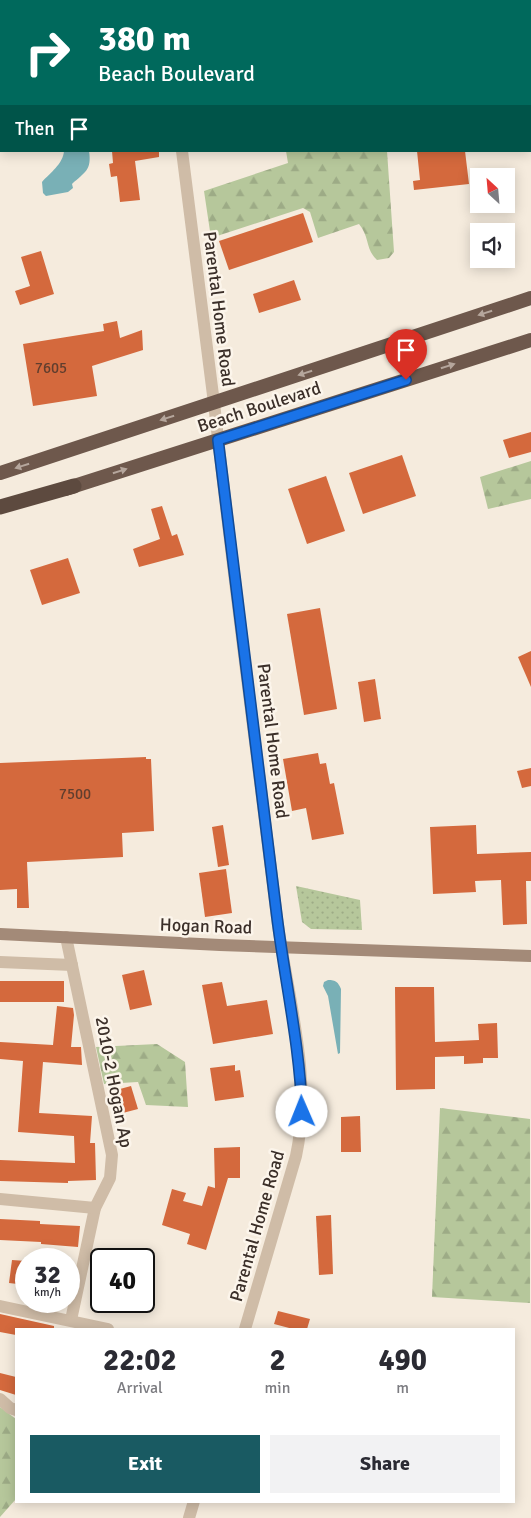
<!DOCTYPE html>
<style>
body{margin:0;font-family:Signika,sans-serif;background:#f2f2f3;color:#2b2b33;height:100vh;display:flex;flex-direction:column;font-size:19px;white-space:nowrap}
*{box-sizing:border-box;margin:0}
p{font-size:16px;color:#7c7c81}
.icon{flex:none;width:28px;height:28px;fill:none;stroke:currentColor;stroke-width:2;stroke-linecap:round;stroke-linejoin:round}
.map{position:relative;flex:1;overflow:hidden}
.panel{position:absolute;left:15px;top:1328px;width:500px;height:175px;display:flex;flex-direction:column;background:#fff;border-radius:0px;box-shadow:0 2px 12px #0003}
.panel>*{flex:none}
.hud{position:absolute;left:0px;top:0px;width:531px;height:152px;box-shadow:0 2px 12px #0003;background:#00695c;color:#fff;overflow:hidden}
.needle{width:32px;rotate:334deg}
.controls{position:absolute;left:470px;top:168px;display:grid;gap:10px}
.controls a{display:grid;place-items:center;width:45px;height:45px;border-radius:0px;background:#fff;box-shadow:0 2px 12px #0003;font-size:25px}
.speed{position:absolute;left:15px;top:1248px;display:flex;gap:10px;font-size:25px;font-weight:700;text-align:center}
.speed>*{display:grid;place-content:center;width:65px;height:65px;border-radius:50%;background:#fff;box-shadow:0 2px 12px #0003;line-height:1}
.speed small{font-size:12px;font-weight:400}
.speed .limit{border:2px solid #111;border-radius:8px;background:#fff;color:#111}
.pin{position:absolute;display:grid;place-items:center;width:42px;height:42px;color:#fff;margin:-51px -21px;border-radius:50% 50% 50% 0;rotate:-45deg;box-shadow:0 0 5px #0007}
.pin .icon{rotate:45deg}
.me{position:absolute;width:55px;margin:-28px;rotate:359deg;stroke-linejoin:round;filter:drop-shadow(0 0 4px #0008)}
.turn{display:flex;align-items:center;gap:18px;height:105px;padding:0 15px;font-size:22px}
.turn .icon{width:65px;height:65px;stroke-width:2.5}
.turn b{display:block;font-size:35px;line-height:42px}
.then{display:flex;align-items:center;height:48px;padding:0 15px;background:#0003;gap:10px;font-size:19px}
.eta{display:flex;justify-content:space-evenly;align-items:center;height:85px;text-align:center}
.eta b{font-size:30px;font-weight:700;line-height:35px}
.cta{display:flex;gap:10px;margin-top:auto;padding:10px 15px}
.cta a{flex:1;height:58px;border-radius:0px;background:#195a62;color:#fff;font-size:20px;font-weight:700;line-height:58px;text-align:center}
.cta a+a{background:#f2f2f3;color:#2b2b33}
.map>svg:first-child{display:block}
.grass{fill:url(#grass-dots)}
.forest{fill:url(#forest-firs)}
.water{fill:#79b0b6}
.building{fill:#d4693d}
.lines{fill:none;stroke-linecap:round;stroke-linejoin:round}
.minor{stroke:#cfbca7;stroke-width:12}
.tertiary{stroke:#cfbca7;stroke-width:12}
.secondary{stroke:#a38a78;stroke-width:12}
.trunk{stroke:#6e584c;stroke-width:14}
.motorway{stroke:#5d4a3f;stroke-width:15}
.oneway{fill:#b5a69c}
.route-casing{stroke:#114b97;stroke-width:12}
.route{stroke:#1a73e8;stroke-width:9}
.labels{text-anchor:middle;stroke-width:5;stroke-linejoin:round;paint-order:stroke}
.number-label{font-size:15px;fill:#613e2e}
.street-label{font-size:18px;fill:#3b2f29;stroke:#fcf5eb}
</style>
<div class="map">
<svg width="531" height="1518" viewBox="0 0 531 1518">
<defs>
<pattern id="grass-dots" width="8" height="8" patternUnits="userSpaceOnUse" patternTransform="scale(1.25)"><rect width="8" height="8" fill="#b6c79b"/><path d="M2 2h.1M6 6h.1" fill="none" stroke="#9dab86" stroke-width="1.8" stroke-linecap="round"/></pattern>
<pattern id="forest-firs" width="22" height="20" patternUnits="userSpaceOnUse" patternTransform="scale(1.25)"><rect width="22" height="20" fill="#b6c79b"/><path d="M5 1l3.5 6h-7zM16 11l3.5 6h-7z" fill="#9dab86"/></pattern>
</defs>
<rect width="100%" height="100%" fill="#f5ebdd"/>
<path class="grass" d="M296 886 360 900 362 930 311 929 302 922Z"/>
<g class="forest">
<path d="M286 151H387L394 252 389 258 377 260C365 249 370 237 359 224L318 238 310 212 303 208 211 238 204 191 288 163Z"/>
<path d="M531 461V499L488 509 480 477Z"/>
<path d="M157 1044 185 1062 188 1107 146 1105 138 1082 104 1084 96 1047Z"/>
<path d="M440 1108 530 1119V1303L432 1297Z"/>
<path d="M0 1407 16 1419V1499L0 1517Z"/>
</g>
<g class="water">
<path d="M64 151H89C92 170 85 172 72 184L73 188 68 192 46 196 43 193 42 182C50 173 63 164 64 151Z"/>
<path d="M328 980C336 980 338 982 341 989L340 1053 338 1054 328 996 323 986 324 982Z"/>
</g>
<g class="building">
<path d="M112 151H159V157L135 161 140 200 120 202 117 176 111 177 109 164 113 163Z"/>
<path d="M417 151H465L469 184 414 190 413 181 420 180Z"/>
<path d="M303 213 313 242 229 270 219 241Z"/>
<path d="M41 251 54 294 20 305 15 291 30 286 21 257Z"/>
<path d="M294 280 301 300 259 313 253 294Z"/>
<path d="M117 321 120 338 142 330 143 350 92 366 97 396 33 406 23 344 104 331 103 324Z"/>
<path d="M531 432V452L509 458 503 440Z"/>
<path d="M402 455 416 496 363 514 349 473Z"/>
<path d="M326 476 345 531 307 544 288 489Z"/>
<path d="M162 506 172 536 177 534 184 555 139 567 133 549 160 539 151 509Z"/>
<path d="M68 558 80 593 42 605 30 570Z"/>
<path d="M320 608 337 709 304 715 287 614Z"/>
<path d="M531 651V687L518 657Z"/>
<path d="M375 679 381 719 364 722 358 682Z"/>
<path d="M318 753 320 764 326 763 330 784 334 783 344 834 312 840 306 808 292 811 283 759Z"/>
<path d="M146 757V759H151L154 831 122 833 123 857 27 862 29 908H17V889L0 890V763Z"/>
<path d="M531 768V786L522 788 517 771Z"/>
<path d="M223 825 229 865 218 867 212 827Z"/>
<path d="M476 825 477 854 531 852V881H526L527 924 503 925 501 880 475 881 476 892 433 894 430 827Z"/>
<path d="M226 869 232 913 205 917 199 873Z"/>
<path d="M144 970 152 1005 130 1010 122 975Z"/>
<rect x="0" y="981" width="64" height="21"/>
<path d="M222 982 227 1006 267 1000 273 1034 213 1044 202 985Z"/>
<path d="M395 987H434L435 1042 479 1040 478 1024 497 1023 498 1058H483V1063L464 1064V1056L435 1057V1089L396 1090Z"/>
<path d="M57 1006 73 1008 74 1015 71 1047H81L82 1065 43 1062 39 1113 92 1116 90 1143H95L96 1180 68 1181V1183L0 1181V1160L75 1163 74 1136 18 1132 23 1061 0 1059V1042L53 1045Z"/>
<path d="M235 1065V1071L240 1070 244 1097 215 1101 210 1068Z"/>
<path d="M131 1086 138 1109 115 1115 109 1092Z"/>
<path d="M360 1116 361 1152H341V1117Z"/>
<path d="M240 1147V1178H228L206 1250 187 1244 190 1234 162 1225 172 1189 186 1193 183 1201 202 1206 208 1186 215 1188 214 1148Z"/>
<path d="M331 1215 333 1274 319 1275 316 1216Z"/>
<path d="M0 1219 40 1221V1224L80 1226 78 1247 41 1244V1242L0 1240Z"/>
<path d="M12 1260 26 1261V1285L9 1283Z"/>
<path d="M278 1311 310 1319 307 1329H293L274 1324Z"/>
<path d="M0 1314 54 1326V1329H16V1335L0 1332Z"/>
<path d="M0 1373 16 1377V1395L0 1390Z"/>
</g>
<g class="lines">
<g class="minor">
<path d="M160 0 161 1"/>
<path d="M71 1 75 0"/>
<path d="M0 63 1 61"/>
<path d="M182 151 214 403"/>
<path d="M66 937 112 1155 110 1178 95 1208 71 1320"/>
<path d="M0 962 72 965"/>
<path d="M0 1199 95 1208"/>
<path d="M0 1306 108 1329"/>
<path d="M0 1399 10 1408 16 1410"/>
</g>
<g class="tertiary">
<path d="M214 403C233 575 256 746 277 918 287 996 313 1077 296 1156L245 1329"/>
<path d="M189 1518 194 1501"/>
</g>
<path class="secondary" d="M0 934 220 945 531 956"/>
<g class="trunk">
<path d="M0 473 531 298"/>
<path d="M65 489 531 340"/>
</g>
<path class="motorway" d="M0 507 74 486"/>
</g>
<defs><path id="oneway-solid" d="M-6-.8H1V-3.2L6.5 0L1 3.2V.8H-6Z" transform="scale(1.25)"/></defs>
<g class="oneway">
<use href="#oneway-solid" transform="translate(485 313) rotate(162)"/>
<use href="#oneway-solid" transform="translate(448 366) rotate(-18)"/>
<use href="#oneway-solid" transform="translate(305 373) rotate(162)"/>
<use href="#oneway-solid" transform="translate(167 418) rotate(162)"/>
<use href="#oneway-solid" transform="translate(22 466) rotate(162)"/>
<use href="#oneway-solid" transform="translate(120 471) rotate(-18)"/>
</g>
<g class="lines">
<g class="route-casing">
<path id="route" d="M302 1112C300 1046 285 982 277 917 257 758 237 599 218 440L406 380"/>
</g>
<use href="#route" class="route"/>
</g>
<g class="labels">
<g class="number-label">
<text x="51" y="373">7605</text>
<text x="75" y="799">7500</text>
</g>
<g class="street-label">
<text transform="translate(219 309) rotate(83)" y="6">Parental Home Road</text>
<text transform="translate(259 407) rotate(-18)" y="6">Beach Boulevard</text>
<text transform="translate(273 741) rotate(83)" y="6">Parental Home Road</text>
<text transform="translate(206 926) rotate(2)" y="6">Hogan Road</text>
<text transform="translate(114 1082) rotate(79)" y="6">2010-2 Hogan Ap</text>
<text transform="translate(257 1226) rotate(-74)" y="6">Parental Home Road</text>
</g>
</g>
</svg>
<div class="controls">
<a><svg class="needle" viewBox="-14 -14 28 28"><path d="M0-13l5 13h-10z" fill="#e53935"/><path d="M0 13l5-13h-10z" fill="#7c7c81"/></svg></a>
<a><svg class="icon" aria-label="sound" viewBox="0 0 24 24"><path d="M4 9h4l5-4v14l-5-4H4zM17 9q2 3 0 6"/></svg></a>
</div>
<div class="speed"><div>32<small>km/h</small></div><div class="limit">40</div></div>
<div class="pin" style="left:406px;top:380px;background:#d93025"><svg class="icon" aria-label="arrive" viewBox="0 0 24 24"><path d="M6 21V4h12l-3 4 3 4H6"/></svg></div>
<svg class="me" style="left:302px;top:1112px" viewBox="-20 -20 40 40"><circle r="19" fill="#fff"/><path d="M0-13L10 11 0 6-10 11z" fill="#1a73e8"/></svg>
<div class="hud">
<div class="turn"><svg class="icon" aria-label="right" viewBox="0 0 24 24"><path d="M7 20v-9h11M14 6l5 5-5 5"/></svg><div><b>380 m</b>Beach Boulevard</div></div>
<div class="then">Then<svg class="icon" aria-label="arrive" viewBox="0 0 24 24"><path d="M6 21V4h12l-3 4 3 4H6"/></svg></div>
</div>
<section class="panel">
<div class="eta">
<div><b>22:02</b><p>Arrival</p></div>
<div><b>2</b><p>min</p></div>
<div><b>490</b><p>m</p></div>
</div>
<div class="cta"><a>Exit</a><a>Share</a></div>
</section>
</div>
